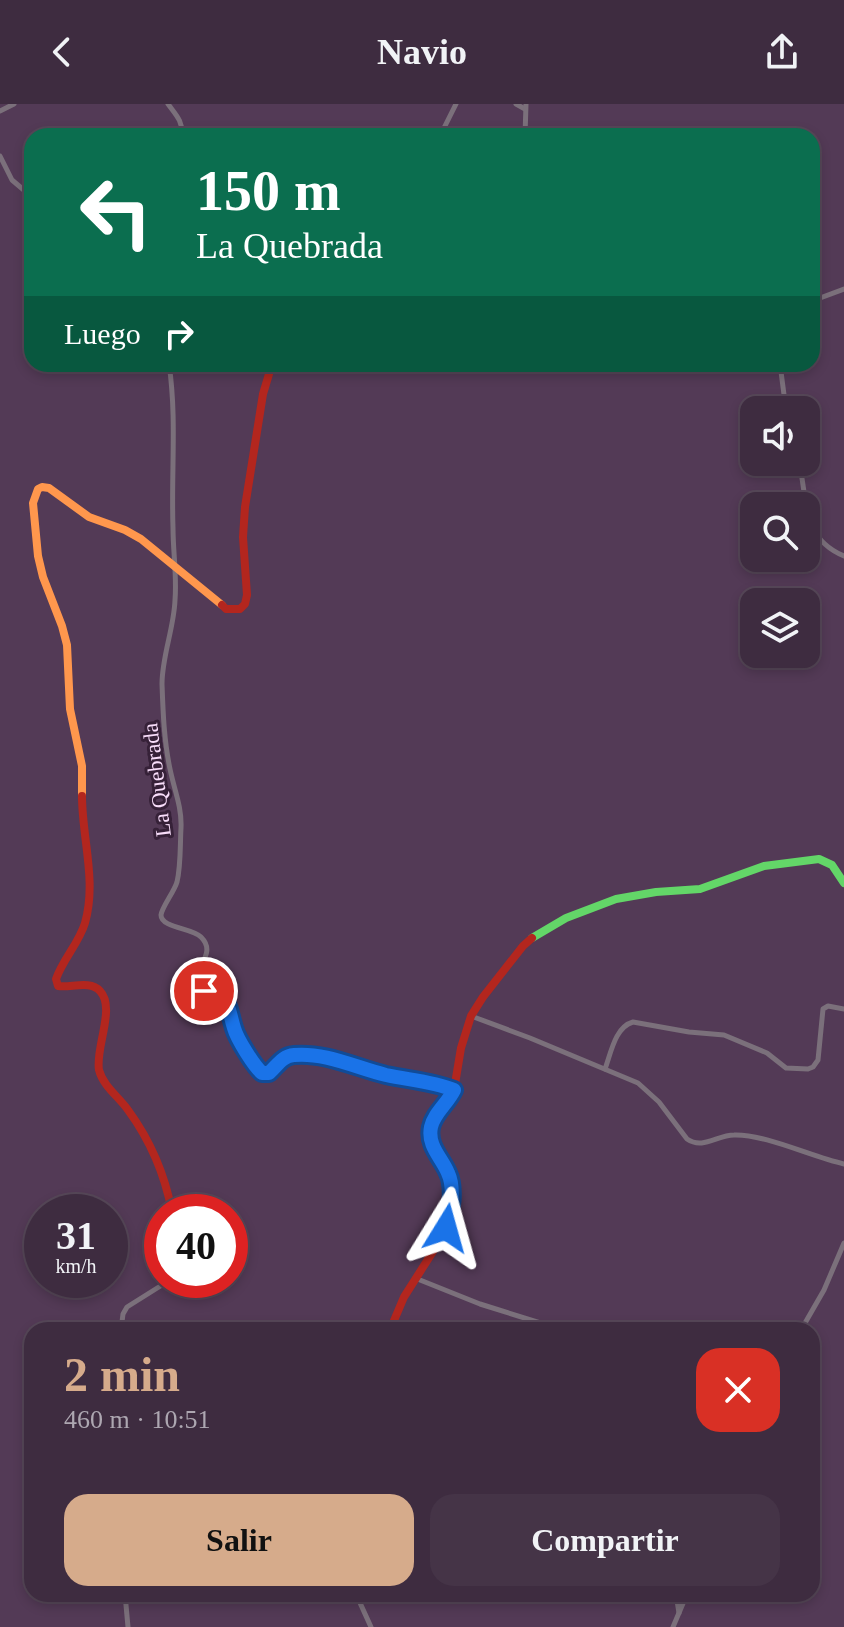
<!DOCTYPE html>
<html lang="es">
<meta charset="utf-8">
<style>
body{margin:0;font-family:Georgia,serif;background:#453447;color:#f1f3f6;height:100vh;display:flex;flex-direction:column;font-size:30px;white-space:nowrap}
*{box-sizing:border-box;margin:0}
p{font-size:26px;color:#ada7b1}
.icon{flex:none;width:44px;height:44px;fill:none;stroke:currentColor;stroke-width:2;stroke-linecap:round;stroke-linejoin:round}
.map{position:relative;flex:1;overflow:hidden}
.drawer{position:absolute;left:24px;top:1218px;width:796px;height:280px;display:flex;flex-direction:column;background:#3e2c40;border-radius:24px;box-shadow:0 4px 12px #0003,0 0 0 2px #574859}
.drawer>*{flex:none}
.top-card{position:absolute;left:24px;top:24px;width:796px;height:244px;border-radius:24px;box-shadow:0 4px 12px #0003,0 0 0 2px #574859;background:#0b6e4f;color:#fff;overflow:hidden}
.controls{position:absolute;left:740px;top:292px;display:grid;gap:16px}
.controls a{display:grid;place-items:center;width:80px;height:80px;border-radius:16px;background:#3e2c40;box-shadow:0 4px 12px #0003,0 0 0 2px #574859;font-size:40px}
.speed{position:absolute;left:24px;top:1090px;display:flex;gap:16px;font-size:40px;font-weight:700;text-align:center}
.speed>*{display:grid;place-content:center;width:104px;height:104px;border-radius:50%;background:#3e2c40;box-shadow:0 4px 12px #0003,0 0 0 2px #574859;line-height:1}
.speed small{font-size:20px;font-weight:400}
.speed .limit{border:12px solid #d22;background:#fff;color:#111}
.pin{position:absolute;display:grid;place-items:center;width:68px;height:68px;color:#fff;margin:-34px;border:4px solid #fff;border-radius:50%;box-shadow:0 2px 8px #0007}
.me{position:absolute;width:88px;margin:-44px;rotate:8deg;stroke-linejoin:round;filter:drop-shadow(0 0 6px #0008)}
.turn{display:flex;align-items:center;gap:28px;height:168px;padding:0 40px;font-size:36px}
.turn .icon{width:104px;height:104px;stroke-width:2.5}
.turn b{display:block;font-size:56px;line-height:68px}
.then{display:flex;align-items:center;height:76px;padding:0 40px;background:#0003;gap:16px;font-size:30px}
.round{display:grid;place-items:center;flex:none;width:84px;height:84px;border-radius:24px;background:#453447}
.head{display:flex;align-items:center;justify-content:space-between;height:136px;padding:0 40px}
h1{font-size:48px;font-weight:800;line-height:60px;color:#d6ab8b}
.cta{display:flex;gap:16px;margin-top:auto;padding:16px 40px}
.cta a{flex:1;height:92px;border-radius:24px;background:#d6ab8b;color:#111;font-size:32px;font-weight:800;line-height:92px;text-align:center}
.cta a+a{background:#453447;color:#f1f3f6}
header{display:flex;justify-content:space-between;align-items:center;height:104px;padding:0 40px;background:#3e2c40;font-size:36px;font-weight:800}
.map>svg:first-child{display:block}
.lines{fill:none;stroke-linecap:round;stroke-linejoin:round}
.street{stroke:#7b707b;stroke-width:5}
.fast{stroke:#63d668;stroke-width:8}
.slow{stroke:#ff974d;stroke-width:8}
.jam{stroke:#b3261e;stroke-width:8}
.route-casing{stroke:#114b97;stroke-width:20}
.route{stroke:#1a73e8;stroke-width:14}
.labels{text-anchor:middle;stroke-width:6;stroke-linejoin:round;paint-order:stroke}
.street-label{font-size:22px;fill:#f8ddfa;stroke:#362138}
</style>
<header><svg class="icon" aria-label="back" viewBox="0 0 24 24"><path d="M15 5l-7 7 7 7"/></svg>Navio<svg class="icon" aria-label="share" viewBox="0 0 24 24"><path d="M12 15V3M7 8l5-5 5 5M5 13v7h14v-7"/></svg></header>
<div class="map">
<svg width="844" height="1523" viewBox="0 0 844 1523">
<rect width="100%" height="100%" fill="#533a56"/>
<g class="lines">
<g class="street">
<path d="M168 0C176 11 183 17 182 32"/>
<path d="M516 0 525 5"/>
<path d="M0 7 14 0"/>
<path d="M223 32C234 22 241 23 252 32"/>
<path d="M440 32 456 0"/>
<path d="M525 32 526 0"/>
<path d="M0 52 12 76 32 93"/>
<path d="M812 197 844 185"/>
<path d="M169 260C177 314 171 369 173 424 173 448 177 472 175 496 174 524 162 552 162 580 163 608 164 637 170 665 174 685 182 703 181 724 180 741 181 761 177 778 174 788 162 803 161 811 161 824 193 824 201 833 217 849 195 862 197 878 199 890 218 887 226 897 232 906 231 916 234 926 239 938 251 957 259 968 275 973 279 951 295 951 327 950 357 964 387 971 410 976 433 977 454 986"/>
<path d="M780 260 786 306"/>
<path d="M799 358C808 397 801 434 844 452"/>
<path d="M471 912 530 934 638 979 659 998 687 1035C703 1046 717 1031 734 1031 765 1030 812 1053 844 1060"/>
<path d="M605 965C611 949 615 923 633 918L689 928 724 931 767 949 786 964 808 965 813 963 818 956 823 905 828 902 844 905"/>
<path d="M415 1174 480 1200 563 1226"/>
<path d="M121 1226 123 1210 127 1203 170 1176"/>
<path d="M801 1226 824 1186 844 1139"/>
<path d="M125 1490 128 1523"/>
<path d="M356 1490 371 1523"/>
<path d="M676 1490 679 1509"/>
<path d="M673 1523 687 1490"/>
</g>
<path class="fast" d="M532 834 566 814 616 795 656 788 700 785 764 762 819 755 832 761 844 779"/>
<path class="slow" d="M82 692V662L70 605 67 541 62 522 43 473 38 452 33 399 38 385 42 383 49 384 89 413 125 426 141 435 222 501"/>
<g class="jam">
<path d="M222 501 226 505H240L245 500 247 491 243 433 245 403 263 290 272 260"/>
<path d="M82 692C82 734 97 777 85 819 79 839 63 855 56 875L58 882C71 884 90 876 100 887 116 904 95 944 99 966 103 982 119 993 128 1006 150 1036 165 1071 172 1108"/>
<path d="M390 1226 404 1193 439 1138 449 1112 451 1076 434 1044 430 1030 432 1020 454 986 461 944 471 912 483 893 523 842 532 834"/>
</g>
</g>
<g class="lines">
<g class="route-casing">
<path id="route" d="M204 887C231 892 227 902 234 924 237 935 254 962 262 969H269C277 962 282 952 294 951 325 948 357 964 386 971 409 976 432 977 454 986 448 999 434 1009 431 1023 427 1042 442 1054 448 1069 455 1084 451 1109 446 1124"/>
</g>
<use href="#route" class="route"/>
</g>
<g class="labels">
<g class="street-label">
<text transform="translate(156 676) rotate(-97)" y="8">La Quebrada</text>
</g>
</g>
</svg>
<div class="controls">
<a><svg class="icon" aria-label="sound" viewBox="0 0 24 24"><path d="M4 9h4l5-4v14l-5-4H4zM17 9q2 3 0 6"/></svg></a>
<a><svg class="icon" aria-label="search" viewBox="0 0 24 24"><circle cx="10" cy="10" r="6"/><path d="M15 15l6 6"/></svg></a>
<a><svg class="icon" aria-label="layers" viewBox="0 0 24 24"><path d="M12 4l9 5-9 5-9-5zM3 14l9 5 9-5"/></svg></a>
</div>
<div class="speed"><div>31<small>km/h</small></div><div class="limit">40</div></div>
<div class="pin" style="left:204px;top:887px;background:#d93025"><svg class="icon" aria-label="arrive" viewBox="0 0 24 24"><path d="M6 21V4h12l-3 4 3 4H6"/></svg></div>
<svg class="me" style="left:446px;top:1124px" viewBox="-20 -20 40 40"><path d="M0-17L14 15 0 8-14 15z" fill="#1a73e8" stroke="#fff" stroke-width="4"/></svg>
<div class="top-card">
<div class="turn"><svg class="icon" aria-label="left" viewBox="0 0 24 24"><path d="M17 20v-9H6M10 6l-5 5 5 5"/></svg><div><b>150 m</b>La Quebrada</div></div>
<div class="then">Luego<svg class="icon" aria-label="right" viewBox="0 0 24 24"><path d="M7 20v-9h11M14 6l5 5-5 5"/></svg></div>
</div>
<section class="drawer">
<div class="head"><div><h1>2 min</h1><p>460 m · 10:51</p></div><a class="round" style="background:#d93025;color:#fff"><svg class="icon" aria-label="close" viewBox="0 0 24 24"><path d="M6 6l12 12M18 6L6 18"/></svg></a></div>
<div class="cta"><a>Salir</a><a>Compartir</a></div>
</section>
</div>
